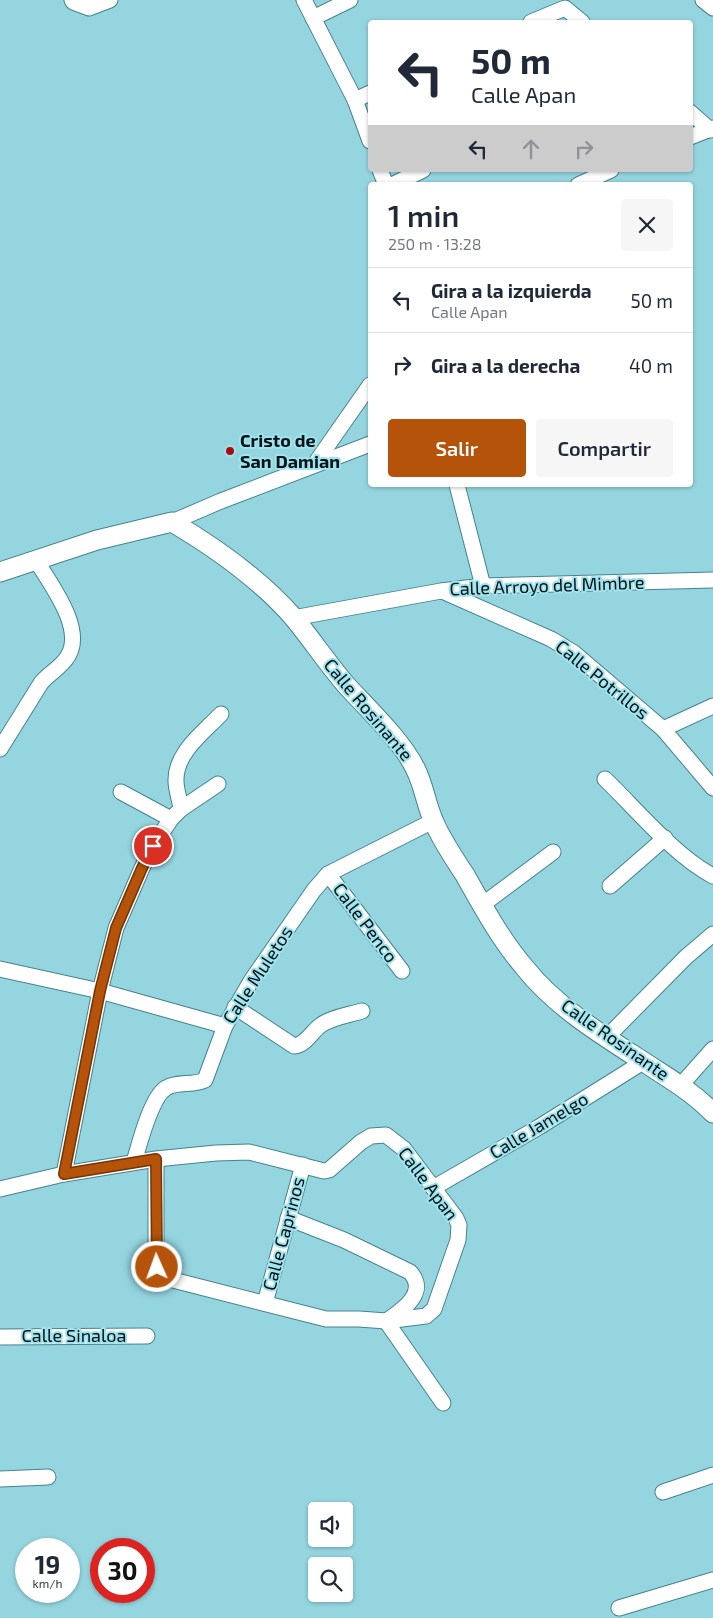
<!DOCTYPE html>
<html lang="es">
<meta charset="utf-8">
<style>
body{margin:0;font-family:"Exo 2",sans-serif;background:#f6f6f7;color:#1f2937;height:100vh;display:flex;flex-direction:column;font-size:19px;white-space:nowrap}
*{box-sizing:border-box;margin:0}
p{font-size:16px;color:#747a83}
.icon{flex:none;width:28px;height:28px;fill:none;stroke:currentColor;stroke-width:2;stroke-linecap:round;stroke-linejoin:round}
.map{position:relative;flex:1;overflow:hidden}
.drawer{position:absolute;left:368px;top:182px;width:325px;height:305px;display:flex;flex-direction:column;background:#fff;border-radius:5px;box-shadow:0 1px 4px #0004}
.drawer>*{flex:none}
.banner{position:absolute;left:368px;top:20px;width:325px;height:152px;border-radius:5px;box-shadow:0 1px 4px #0004;background:#fff;color:#1f2937;overflow:hidden}
.tools{position:absolute;left:308px;top:1502px;display:grid;gap:10px}
.tools a{display:grid;place-items:center;width:45px;height:45px;border-radius:5px;background:#fff;box-shadow:0 1px 4px #0004;font-size:25px}
.speed{position:absolute;left:15px;top:1538px;display:flex;gap:10px;font-size:25px;font-weight:700;text-align:center}
.speed>*{display:grid;place-content:center;width:65px;height:65px;border-radius:50%;background:#fff;box-shadow:0 1px 4px #0004;line-height:1}
.speed small{font-size:12px;font-weight:400}
.speed .limit{border:8px solid #d22;background:#fff;color:#111}
.pin{position:absolute;display:grid;place-items:center;width:42px;height:42px;color:#fff;margin:-21px;border:2px solid #fff;border-radius:50%;box-shadow:0 1px 5px #0007}
.me{position:absolute;width:55px;margin:-28px;rotate:358deg;stroke-linejoin:round;filter:drop-shadow(0 0 4px #0008)}
.turn{display:flex;align-items:center;gap:18px;height:105px;padding:0 20px;font-size:22px}
.turn .icon{width:65px;height:65px;stroke-width:2.5}
.turn b{display:block;font-size:35px;line-height:42px}
.lanes{display:flex;align-items:center;height:48px;padding:0 20px;background:#0003;justify-content:center;gap:25px;direction:ltr}
.lanes .off{opacity:.35}
.round{display:grid;place-items:center;flex:none;width:52px;height:52px;border-radius:5px;background:#f6f6f7}
.overview{display:flex;align-items:center;justify-content:space-between;height:85px;padding:0 20px}
h1{font-size:30px;font-weight:600;line-height:38px}
.button{display:flex;gap:10px;margin-top:auto;padding:10px 20px}
.button a{flex:1;height:58px;border-radius:5px;background:#b45309;color:#fff;font-size:20px;font-weight:600;line-height:58px;text-align:center}
.button a+a{background:#f6f6f7;color:#1f2937}
ul{padding:0;list-style:none}
li{display:flex;align-items:center;gap:15px;height:65px;padding:0 20px;border-top:1px solid #e0e1e3}
li div{flex:1}
li b{display:block;font-size:19px}
li em{font-style:normal}
.map>svg:first-child{display:block}
.lines{fill:none;stroke-linecap:round;stroke-linejoin:round}
.minor-casing{stroke:#44848e;stroke-width:17}
.tertiary-casing{stroke:#44848e;stroke-width:21}
.minor{stroke:#fff;stroke-width:15}
.tertiary{stroke:#fff;stroke-width:19}
.route-casing{stroke:#753606;stroke-width:12}
.route{stroke:#b45309;stroke-width:9}
.poi-dot{fill:#a50f10;stroke:#a1e3ed;stroke-width:2}
.labels{text-anchor:middle;stroke-width:4;stroke-linejoin:round;paint-order:stroke}
.poi-label{font-size:18px;font-weight:bold;fill:#001216;stroke:#a1e3ed;text-anchor:start}
.street-label{font-size:18px;fill:#001216;stroke:#a1e3ed}
</style>
<div class="map">
<svg width="713" height="1618" viewBox="0 0 713 1618">
<rect width="100%" height="100%" fill="#94d5e0"/>
<g class="lines">
<g class="minor-casing">
<g id="minor">
<path d="M72 0 73 2 89 8 110 0"/>
<path d="M304 0 355 100 370 141"/>
<path d="M703 0 713 8"/>
<path d="M313 18 350 0"/>
<path d="M531 22 565 8 582 22"/>
<path d="M355 100 370 93"/>
<path d="M690 112 710 130"/>
<path d="M690 137 713 128"/>
<path d="M380 170 386 185"/>
<path d="M392 185 423 170"/>
<path d="M578 185 611 170"/>
<path d="M314 465 370 385"/>
<path d="M457 485 483 586"/>
<path d="M172 522 221 501 370 444"/>
<path d="M442 591 551 639 574 653 663 729 713 788"/>
<path d="M293 618 441 591 483 586 713 580"/>
<path d="M663 729 713 706"/>
<path d="M0 749 41 683C49 673 62 667 68 656 85 628 50 584 36 560"/>
<path d="M605 779C636 809 675 856 713 876"/>
<path d="M121 792 171 819"/>
<path d="M181 809C180 800 176 790 176 781 175 753 203 733 221 714"/>
<path d="M328 874 402 971"/>
<path d="M610 886 665 838"/>
<path d="M482 905 553 852"/>
<path d="M0 969 100 991 225 1026"/>
<path d="M235 1007 294 1046C306 1045 312 1031 321 1025 332 1017 349 1015 362 1011"/>
<path d="M607 1037 686 957 713 934"/>
<path d="M681 1085 713 1049"/>
<path d="M134 1162C139 1145 151 1097 166 1088 177 1081 193 1086 205 1080L225 1026 251 981 314 890 328 874 433 821"/>
<path d="M64 1174 100 991 116 928 142 868 153 846 171 819 181 809 218 784"/>
<path d="M433 1188 539 1127 643 1062"/>
<path d="M0 1189 64 1174 156 1159 216 1153 249 1152 324 1171 329 1170 361 1142 371 1136 386 1135 404 1149 456 1218 459 1225 458 1240 434 1309 426 1316 386 1321 359 1319H326L169 1279 160 1274 156 1263V1159"/>
<path d="M288 1218 344 1240 410 1272C428 1292 404 1309 388 1320"/>
<path d="M265 1303 303 1165"/>
<path d="M386 1321 443 1403"/>
<path d="M0 1337 147 1336"/>
<path d="M0 1479 48 1477"/>
<path d="M663 1492 713 1475"/>
<path d="M619 1608 713 1580"/>
</g>
</g>
<g class="tertiary-casing">
<path id="tertiary" d="M0 572 97 540 172 522C216 548 260 579 294 618 312 640 328 664 347 686 368 709 402 741 415 768 424 785 426 805 434 822 442 841 454 858 465 875 483 907 501 940 525 968 556 1007 602 1035 644 1062 668 1078 693 1092 713 1113"/>
</g>
<use href="#minor" class="minor"/>
<use href="#tertiary" class="tertiary"/>
</g>
<g class="lines">
<g class="route-casing">
<path id="route" d="M153 846 142 868 116 928 100 991 64 1174 156 1159 157 1267"/>
</g>
<use href="#route" class="route"/>
</g>
<circle class="poi-dot" cx="230" cy="451" r="5"/>
<g class="labels">
<g class="poi-label">
<text x="240" y="447">Cristo de<tspan x="240" dy="21">San Damian</tspan></text>
</g>
<g class="street-label">
<text transform="translate(547 586) rotate(-2)" y="6">Calle Arroyo del Mimbre</text>
<text transform="translate(602 680) rotate(39)" y="6">Calle Potrillos</text>
<text transform="translate(368 710) rotate(50)" y="6">Calle Rosinante</text>
<text transform="translate(365 923) rotate(53)" y="6">Calle Penco</text>
<text transform="translate(258 975) rotate(-57)" y="6">Calle Muletos</text>
<text transform="translate(615 1040) rotate(35)" y="6">Calle Rosinante</text>
<text transform="translate(539 1126) rotate(-31)" y="6">Calle Jamelgo</text>
<text transform="translate(428 1184) rotate(53)" y="6">Calle Apan</text>
<text transform="translate(284 1234) rotate(-75)" y="6">Calle Caprinos</text>
<text x="74" y="1342">Calle Sinaloa</text>
</g>
</g>
</svg>
<div class="tools">
<a><svg class="icon" aria-label="sound" viewBox="0 0 24 24"><path d="M4 9h4l5-4v14l-5-4H4zM17 9q2 3 0 6"/></svg></a>
<a><svg class="icon" aria-label="search" viewBox="0 0 24 24"><circle cx="10" cy="10" r="6"/><path d="M15 15l6 6"/></svg></a>
</div>
<div class="speed"><div>19<small>km/h</small></div><div class="limit">30</div></div>
<div class="pin" style="left:153px;top:846px;background:#d93025"><svg class="icon" aria-label="arrive" viewBox="0 0 24 24"><path d="M6 21V4h12l-3 4 3 4H6"/></svg></div>
<svg class="me" style="left:157px;top:1267px" viewBox="-20 -20 40 40"><circle r="17" fill="#b45309" stroke="#fff" stroke-width="3"/><path d="M0-11L8 9 0 5-8 9z" fill="#fff"/></svg>
<div class="banner">
<div class="turn"><svg class="icon" aria-label="left" viewBox="0 0 24 24"><path d="M17 20v-9H6M10 6l-5 5 5 5"/></svg><div><b>50 m</b>Calle Apan</div></div>
<div class="lanes"><svg class="icon" aria-label="left" viewBox="0 0 24 24"><path d="M17 20v-9H6M10 6l-5 5 5 5"/></svg><svg class="icon off" aria-label="ahead" viewBox="0 0 24 24"><path d="M12 20V5M6 11l6-6 6 6"/></svg><svg class="icon off" aria-label="right" viewBox="0 0 24 24"><path d="M7 20v-9h11M14 6l5 5-5 5"/></svg></div>
</div>
<section class="drawer">
<div class="overview"><div><h1>1 min</h1><p>250 m · 13:28</p></div><a class="round"><svg class="icon" aria-label="close" viewBox="0 0 24 24"><path d="M6 6l12 12M18 6L6 18"/></svg></a></div>
<ul>
<li><svg class="icon" aria-label="left" viewBox="0 0 24 24"><path d="M17 20v-9H6M10 6l-5 5 5 5"/></svg><div><b>Gira a la izquierda</b><p>Calle Apan</p></div><em>50 m</em></li>
<li><svg class="icon" aria-label="right" viewBox="0 0 24 24"><path d="M7 20v-9h11M14 6l5 5-5 5"/></svg><div><b>Gira a la derecha</b></div><em>40 m</em></li>
</ul>
<div class="button"><a>Salir</a><a>Compartir</a></div>
</section>
</div>
